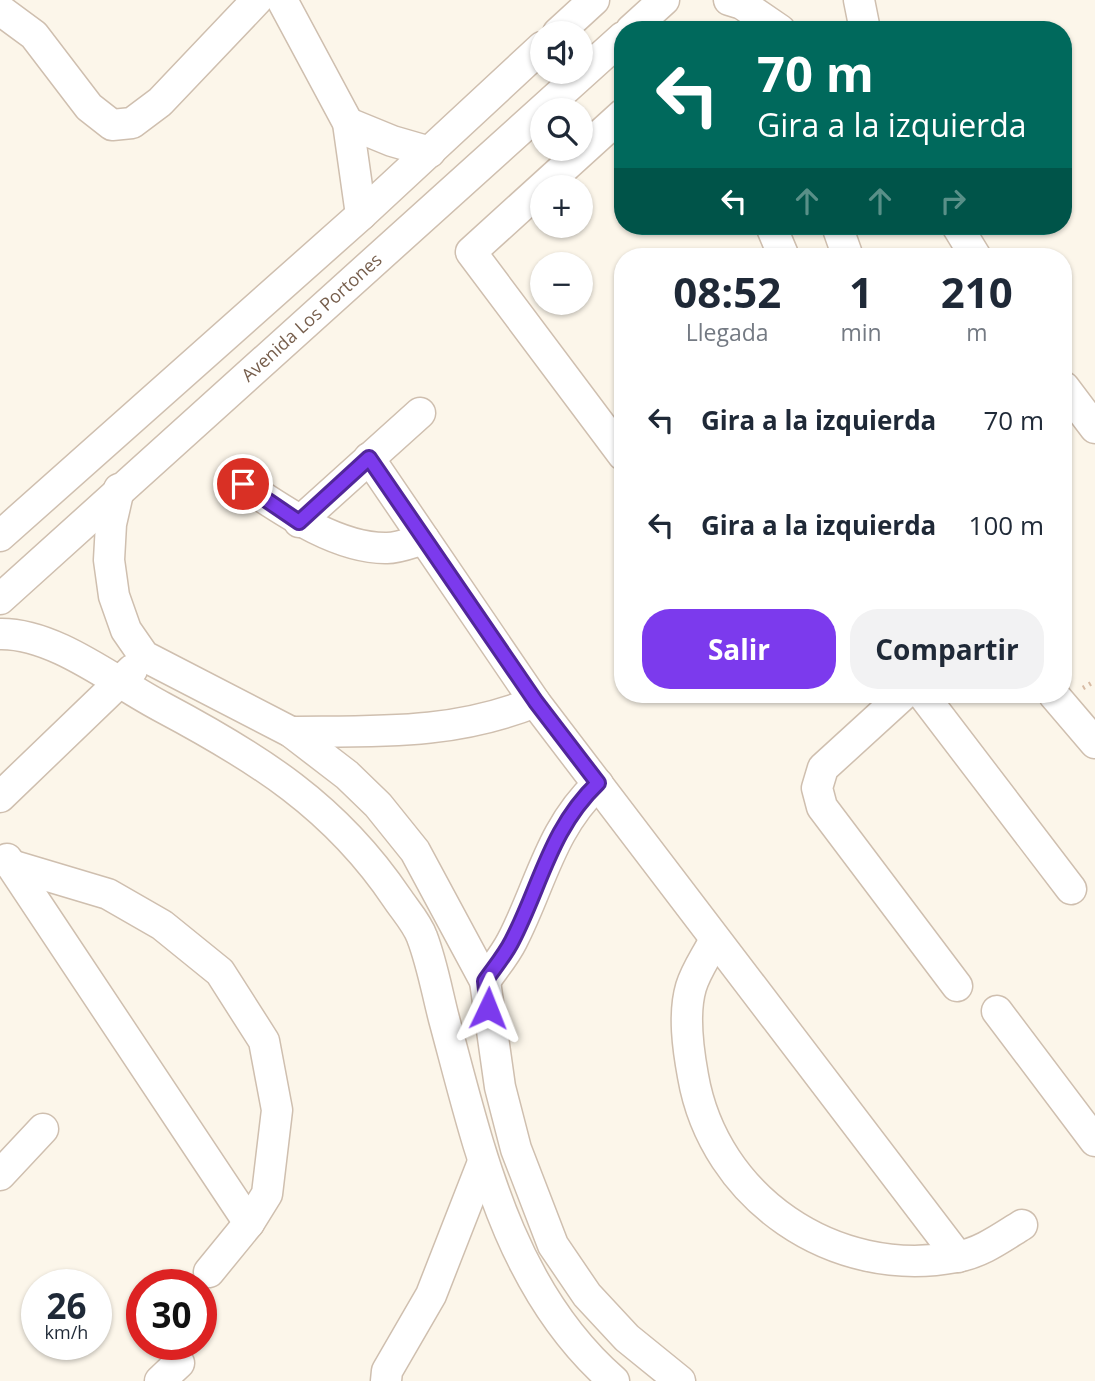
<!DOCTYPE html>
<html lang="es">
<meta charset="utf-8">
<style>
body{margin:0;font-family:"Open Sans",sans-serif;background:#f2f2f3;color:#1f2937;height:100vh;display:flex;flex-direction:column;font-size:26px;white-space:nowrap}
*{box-sizing:border-box;margin:0}
p{font-size:23px;color:#747a83}
.icon{flex:none;width:38px;height:38px;fill:none;stroke:currentColor;stroke-width:2;stroke-linecap:round;stroke-linejoin:round}
.map{position:relative;flex:1;overflow:hidden}
.side{position:absolute;left:614px;top:248px;width:458px;height:455px;display:flex;flex-direction:column;background:#fff;border-radius:28px;box-shadow:0 2px 5px #0004}
.side>*{flex:none}
.guide{position:absolute;left:614px;top:21px;width:458px;height:214px;border-radius:28px;box-shadow:0 2px 5px #0004;background:#00695c;color:#fff;overflow:hidden}
.controls{position:absolute;left:530px;top:21px;display:grid;gap:14px}
.controls a{display:grid;place-items:center;width:63px;height:63px;border-radius:50%;background:#fff;box-shadow:0 2px 5px #0004;font-size:35px}
.speed{position:absolute;left:21px;top:1269px;display:flex;gap:14px;font-size:35px;font-weight:700;text-align:center}
.speed>*{display:grid;place-content:center;width:91px;height:91px;border-radius:50%;background:#fff;box-shadow:0 2px 5px #0004;line-height:1}
.speed small{font-size:18px;font-weight:400}
.speed .limit{border:10px solid #d22;background:#fff;color:#111}
.pin{position:absolute;display:grid;place-items:center;width:60px;height:60px;color:#fff;margin:-30px;border:4px solid #fff;border-radius:50%;box-shadow:0 2px 7px #0007}
.me{position:absolute;width:77px;margin:-38px;rotate:2deg;stroke-linejoin:round;filter:drop-shadow(0 0 5px #0008)}
.turn{display:flex;align-items:center;gap:24px;height:147px;padding:0 28px;font-size:32px}
.turn .icon{width:91px;height:91px;stroke-width:2.5}
.turn b{display:block;font-size:49px;line-height:60px}
.lanes{display:flex;align-items:center;height:66px;padding:0 28px;background:#0003;justify-content:center;gap:35px;direction:ltr}
.lanes .off{opacity:.35}
.eta{display:flex;justify-content:space-evenly;align-items:center;height:119px;text-align:center}
.eta b{font-size:42px;font-weight:700;line-height:49px}
.action{display:flex;gap:14px;margin-top:auto;padding:14px 28px}
.action a{flex:1;height:80px;border-radius:28px;background:#7c3aed;color:#fff;font-size:28px;font-weight:700;line-height:80px;text-align:center}
.action a+a{background:#f2f2f3;color:#1f2937}
ul{padding:0;list-style:none}
li{display:flex;align-items:center;gap:21px;height:105px;padding:0 28px}
li div{flex:1}
li b{display:block;font-size:26px}
li em{font-style:normal}
.map>svg:first-child{display:block}
.lines{fill:none;stroke-linecap:round;stroke-linejoin:round}
.minor-casing{stroke:#cfbfaf;stroke-width:33}
.path{stroke:#d7bba4;stroke-width:4.5;stroke-dasharray:2 5;stroke-linecap:butt}
.minor{stroke:#fff;stroke-width:30}
.route-casing{stroke:#51269a;stroke-width:18}
.route{stroke:#7c3aed;stroke-width:12}
.labels{text-anchor:middle;stroke-width:5;stroke-linejoin:round;paint-order:stroke}
.street-label{font-size:18px;fill:#775f4d;stroke:#fffaf0}
</style>
<div class="map">
<svg width="1095" height="1381" viewBox="0 0 1095 1381">
<rect width="100%" height="100%" fill="#fcf6ea"/>
<g class="lines">
<g class="minor-casing">
<g id="minor">
<path d="M282 0 348 123 361 215"/>
<path d="M729 0 742 4 780 30"/>
<path d="M859 0 865 30"/>
<path d="M0 10 34 35 89 107 112 125 132 123 160 102 257 0"/>
<path d="M631 30 664 0"/>
<path d="M558 33 594 0"/>
<path d="M623 114 471 252 623 455"/>
<path d="M348 123 392 141 430 152"/>
<path d="M771 226 784 257"/>
<path d="M837 226 848 257"/>
<path d="M957 226 976 257"/>
<path d="M1064 387 1095 428"/>
<path d="M369 458 535 702 958 1257"/>
<path d="M243 484C282 510 337 549 387 548 399 548 413 542 424 539"/>
<path d="M119 489 111 524 109 560 114 596 126 630 144 656 291 732 347 775 378 805 415 851 485 981 500 1087 516 1149 553 1245 587 1295 627 1338 680 1381"/>
<path d="M299 522 420 413"/>
<path d="M0 536 361 215 542 47"/>
<path id="s1" d="M0 599 623 37"/>
<path d="M0 634C55 633 114 682 162 707 258 758 335 806 397 898 405 910 417 923 422 937 432 963 437 992 444 1019 479 1148 508 1289 614 1381"/>
<path d="M903 695 823 768 817 788 822 807 957 986"/>
<path d="M923 695 1071 889"/>
<path d="M1054 695 1095 743"/>
<path d="M291 732C379 731 453 735 535 702"/>
<path d="M0 797 132 670"/>
<path d="M7 859 249 1223"/>
<path d="M11 865 108 894 162 925 220 972 264 1041 277 1110 267 1194 249 1223 209 1272"/>
<path d="M715 939C708 954 696 970 691 987 683 1014 688 1049 693 1076 714 1198 834 1280 956 1257 981 1253 1001 1238 1022 1225"/>
<path d="M485 981C494 968 505 955 512 941 541 885 550 829 598 784"/>
<path d="M997 1011 1095 1141"/>
<path d="M0 1175 43 1129"/>
<path d="M160 1381 179 1363"/>
<path d="M386 1381 387 1371 431 1295 483 1162"/>
</g>
</g>
<path class="path" d="M1083 688 1095 681"/>
<use href="#minor" class="minor"/>
</g>
<g class="lines">
<g class="route-casing">
<path id="route" d="M243 484 299 522 369 458 536 702 598 783C550 829 541 885 512 941 505 955 494 968 485 981L488 1008"/>
</g>
<use href="#route" class="route"/>
</g>
<g class="labels">
<g class="street-label">
<text dy="6" stroke="none"><textPath href="#s1" startOffset="420">Avenida Los Portones</textPath></text>
</g>
</g>
</svg>
<div class="controls">
<a><svg class="icon" aria-label="sound" viewBox="0 0 24 24"><path d="M4 9h4l5-4v14l-5-4H4zM17 9q2 3 0 6"/></svg></a>
<a><svg class="icon" aria-label="search" viewBox="0 0 24 24"><circle cx="10" cy="10" r="6"/><path d="M15 15l6 6"/></svg></a>
<a>+</a>
<a>−</a>
</div>
<div class="speed"><div>26<small>km/h</small></div><div class="limit">30</div></div>
<div class="pin" style="left:243px;top:484px;background:#d93025"><svg class="icon" aria-label="arrive" viewBox="0 0 24 24"><path d="M6 21V4h12l-3 4 3 4H6"/></svg></div>
<svg class="me" style="left:488px;top:1008px" viewBox="-20 -20 40 40"><path d="M0-17L14 15 0 8-14 15z" fill="#7c3aed" stroke="#fff" stroke-width="4"/></svg>
<div class="guide">
<div class="turn"><svg class="icon" aria-label="left" viewBox="0 0 24 24"><path d="M17 20v-9H6M10 6l-5 5 5 5"/></svg><div><b>70 m</b>Gira a la izquierda</div></div>
<div class="lanes"><svg class="icon" aria-label="left" viewBox="0 0 24 24"><path d="M17 20v-9H6M10 6l-5 5 5 5"/></svg><svg class="icon off" aria-label="ahead" viewBox="0 0 24 24"><path d="M12 20V5M6 11l6-6 6 6"/></svg><svg class="icon off" aria-label="ahead" viewBox="0 0 24 24"><path d="M12 20V5M6 11l6-6 6 6"/></svg><svg class="icon off" aria-label="right" viewBox="0 0 24 24"><path d="M7 20v-9h11M14 6l5 5-5 5"/></svg></div>
</div>
<section class="side">
<div class="eta">
<div><b>08:52</b><p>Llegada</p></div>
<div><b>1</b><p>min</p></div>
<div><b>210</b><p>m</p></div>
</div>
<ul>
<li><svg class="icon" aria-label="left" viewBox="0 0 24 24"><path d="M17 20v-9H6M10 6l-5 5 5 5"/></svg><div><b>Gira a la izquierda</b></div><em>70 m</em></li>
<li><svg class="icon" aria-label="left" viewBox="0 0 24 24"><path d="M17 20v-9H6M10 6l-5 5 5 5"/></svg><div><b>Gira a la izquierda</b></div><em>100 m</em></li>
</ul>
<div class="action"><a>Salir</a><a>Compartir</a></div>
</section>
</div>
